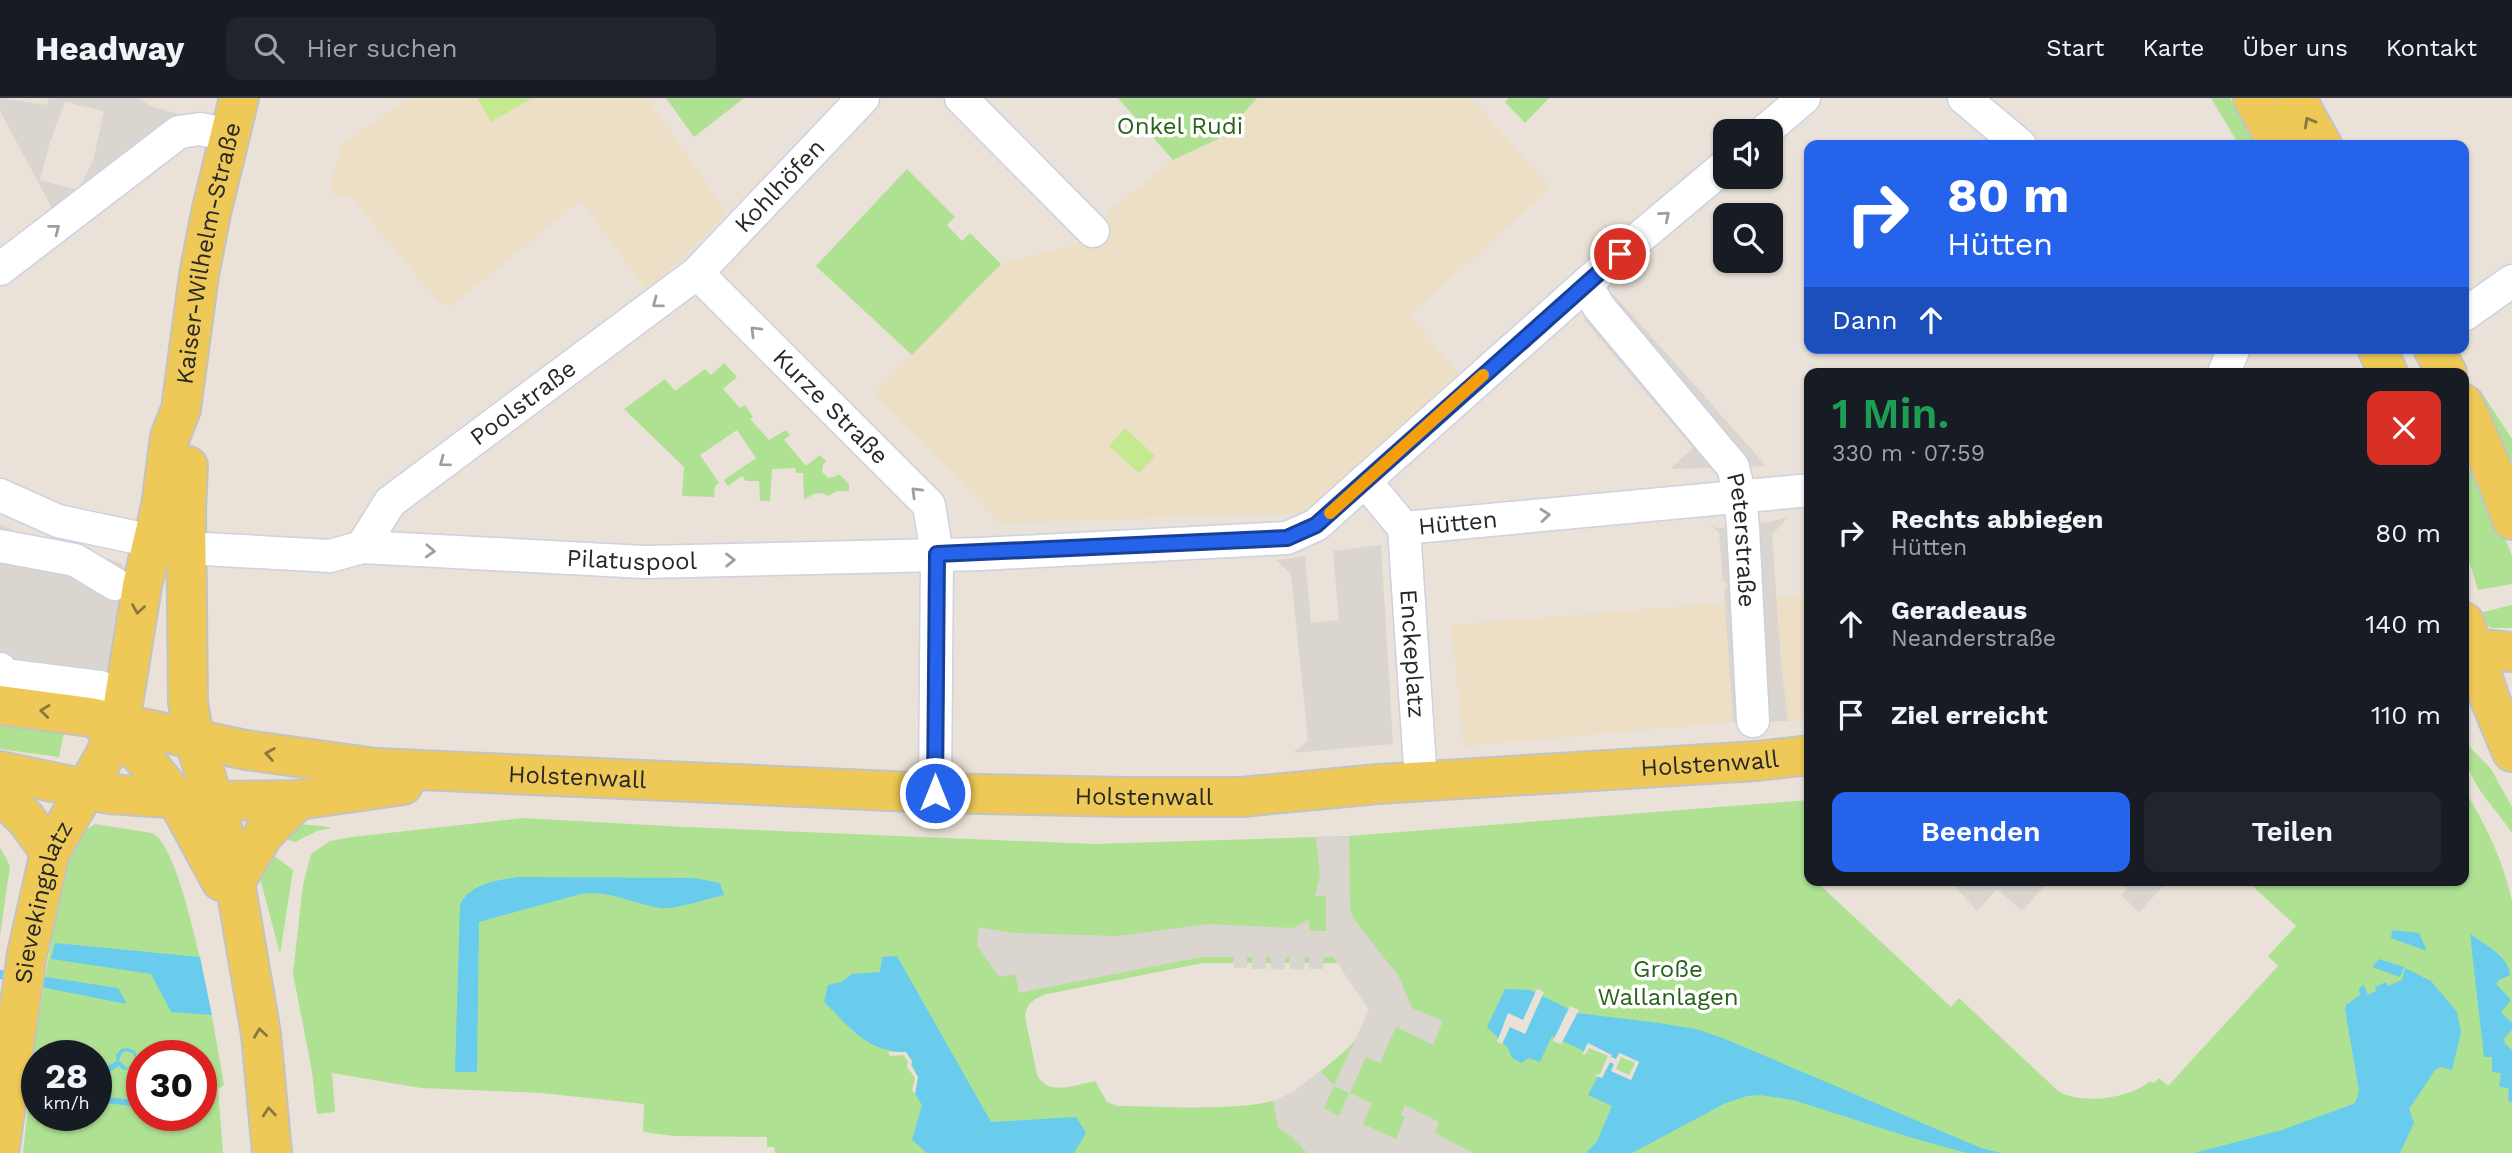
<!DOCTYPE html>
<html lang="de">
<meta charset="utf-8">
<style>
body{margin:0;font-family:"Work Sans",sans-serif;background:#20242c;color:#f1f3f6;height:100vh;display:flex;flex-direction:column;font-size:26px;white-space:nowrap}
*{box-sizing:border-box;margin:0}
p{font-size:23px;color:#9ea1a6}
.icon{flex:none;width:38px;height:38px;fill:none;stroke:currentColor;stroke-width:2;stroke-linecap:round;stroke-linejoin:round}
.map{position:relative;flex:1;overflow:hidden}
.panel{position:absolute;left:1804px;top:270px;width:665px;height:518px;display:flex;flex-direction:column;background:#171b24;border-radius:14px;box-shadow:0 2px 5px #0004}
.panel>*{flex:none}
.banner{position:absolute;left:1804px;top:42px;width:665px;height:214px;border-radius:14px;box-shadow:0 2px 5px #0004;background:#2563eb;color:#fff;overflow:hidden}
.controls{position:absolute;left:1713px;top:21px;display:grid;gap:14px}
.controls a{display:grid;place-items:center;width:70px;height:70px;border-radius:14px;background:#171b24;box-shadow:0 2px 5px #0004;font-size:35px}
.speed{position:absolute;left:21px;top:942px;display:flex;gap:14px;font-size:35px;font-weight:700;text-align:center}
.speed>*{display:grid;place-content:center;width:91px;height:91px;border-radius:50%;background:#171b24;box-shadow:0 2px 5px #0004;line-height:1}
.speed small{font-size:18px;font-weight:400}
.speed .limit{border:10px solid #d22;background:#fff;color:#111}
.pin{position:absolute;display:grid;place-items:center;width:60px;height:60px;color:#fff;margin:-30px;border:4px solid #fff;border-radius:50%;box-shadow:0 2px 7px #0007}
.me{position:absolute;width:77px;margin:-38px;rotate:0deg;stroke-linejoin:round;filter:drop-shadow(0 0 5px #0008)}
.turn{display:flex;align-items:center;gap:24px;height:147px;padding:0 28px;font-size:32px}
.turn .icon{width:91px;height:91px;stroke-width:2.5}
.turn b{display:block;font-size:49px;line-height:60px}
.then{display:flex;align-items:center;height:66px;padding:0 28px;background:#0003;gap:14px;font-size:26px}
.round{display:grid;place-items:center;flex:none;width:74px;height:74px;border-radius:14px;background:#20242c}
.summary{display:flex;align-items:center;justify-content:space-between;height:119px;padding:0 28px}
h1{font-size:42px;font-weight:600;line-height:52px;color:#1e9e55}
.action{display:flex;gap:14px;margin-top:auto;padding:14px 28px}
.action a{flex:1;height:80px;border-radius:14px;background:#2563eb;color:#fff;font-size:28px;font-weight:600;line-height:80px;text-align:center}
.action a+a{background:#20242c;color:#f1f3f6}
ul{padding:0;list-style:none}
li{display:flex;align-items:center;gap:21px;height:91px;padding:0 28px}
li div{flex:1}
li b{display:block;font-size:26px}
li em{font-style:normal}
header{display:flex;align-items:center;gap:42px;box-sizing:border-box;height:98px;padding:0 35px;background:#171b24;border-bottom:2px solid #363941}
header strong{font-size:33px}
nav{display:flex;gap:38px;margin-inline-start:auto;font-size:24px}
.search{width:490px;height:63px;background:#20242c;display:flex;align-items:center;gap:18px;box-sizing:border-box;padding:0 24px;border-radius:14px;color:#9ea1a6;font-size:26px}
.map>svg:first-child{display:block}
.education{fill:#ecdfc6}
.green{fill:#afe193;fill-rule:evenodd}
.pitch{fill:#c4e98f}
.plaza{fill:#dad5ce;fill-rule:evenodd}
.water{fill:#69cced;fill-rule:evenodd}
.pier{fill:#eae2d8;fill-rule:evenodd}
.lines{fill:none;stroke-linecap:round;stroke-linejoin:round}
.stream{stroke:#69cced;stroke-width:6}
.minor-casing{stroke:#cdd1e0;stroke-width:35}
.major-casing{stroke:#c3c3c3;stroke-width:42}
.minor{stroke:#fff;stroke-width:32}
.major{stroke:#efc957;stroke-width:38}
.oneway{stroke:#8b783f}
.oneway2{stroke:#9e9e9e}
.route-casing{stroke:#184099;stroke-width:18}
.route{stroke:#2563eb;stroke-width:12}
.slow{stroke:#f59e0b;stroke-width:12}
.labels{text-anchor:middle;stroke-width:7;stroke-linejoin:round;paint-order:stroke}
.park-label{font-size:24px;fill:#296219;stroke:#fff}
.street-label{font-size:24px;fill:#272727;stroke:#fff}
</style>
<header>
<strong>Headway</strong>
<div class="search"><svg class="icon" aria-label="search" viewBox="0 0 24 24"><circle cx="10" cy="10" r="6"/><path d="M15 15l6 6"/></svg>Hier suchen</div>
<nav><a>Start</a><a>Karte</a><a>Über uns</a><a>Kontakt</a></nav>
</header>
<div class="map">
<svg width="2512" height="1055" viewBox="0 0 2512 1055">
<rect width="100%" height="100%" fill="#eae2d8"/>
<g class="education">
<path d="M410 0H647L725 112V117L647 193 581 102 450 209 438 203 351 99 329 94 342 46Z"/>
<path d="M1257 0H1471L1551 90 1410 217 1458 276 1310 415 1000 425 874 295 1001 166 1081 145 1114 109 1173 62 1224 38Z"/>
<path d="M1809 497V620L1788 623 1781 565 1777 499Z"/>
<path d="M1725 505 1733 624 1464 648 1451 527Z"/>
</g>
<g class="green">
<path d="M666 0H744L694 39Z"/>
<path d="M1118 0H1257L1224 38 1173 62Z"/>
<path d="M1509 0H1549L1525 25 1505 4Z"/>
<path d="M2211 0H2230L2257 47H2239Z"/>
<path d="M907 71 955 119 947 127 962 143 970 135 1001 166 912 257 816 168Z"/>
<path d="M724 265 737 279 723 291 740 310 745 307 753 319 750 321 769 342 786 332 790 337 784 342 806 368 820 357 826 363 823 367 822 374 828 380 834 379 839 376 849 386V393H837L828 398C816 391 813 398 804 401L803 375H796L795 370 772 371 770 403H760L759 383H746L742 378 728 388 724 382 756 360 737 332 700 357 719 385 715 388 714 399 682 398 684 369 624 311 665 281 675 293 705 271 711 277Z"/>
<path d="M2480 292 2512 341V363L2507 360 2474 293Z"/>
<path d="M2464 369 2477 380 2489 399 2512 458V486L2478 492 2464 446Z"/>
<path d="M2512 507V530H2491L2486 526 2483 514Z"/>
<path d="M0 623 65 630 59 659 0 651Z"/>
<path d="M2464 643 2491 671 2512 709V735C2491 703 2464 684 2464 643Z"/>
<path d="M2464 691C2486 727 2503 762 2512 803V1055H775L774 1049H767V1039L674 1038 643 1034 644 1006 542 995 421 990 332 975 335 1014 317 1016 312 974 293 875 303 787 311 756 330 743 352 739 524 720 685 729 1093 746 1349 738 1809 702 1810 782H1820L1823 790 1951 909 1959 900 2058 993C2080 1007 2130 1001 2150 983L2154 985 2159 980 2168 988 2278 868 2268 858 2296 828 2246 782H2464ZM1203 865H1336L1347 870 1370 908C1366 933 1351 949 1332 964 1317 975 1301 992 1284 999 1249 1015 1158 1008 1117 1008L1107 1004 1095 983C1075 987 1047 999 1037 976L1025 919C1026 905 1035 900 1047 896Z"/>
<path d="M95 726 152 735C185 749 217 946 224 987L218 991 223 1055H23L34 951 59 794 75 748 86 732ZM37 957H96V1017H37ZM142 957H201V1017H142Z"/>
<path d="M300 726 331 729V730L317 733 295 744 275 738Z"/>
<path d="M0 749 10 768 0 838Z"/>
<path d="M265 751 293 772 280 856 260 780 259 773Z"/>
</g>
<g class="pitch">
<path d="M477 0H532L491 24Z"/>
<path d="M1125 330 1155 358 1139 375 1109 348Z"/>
</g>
<g class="plaza">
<path d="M0 0 47 7 49 0H139L150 8 190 19 53 112 0 13ZM65 4 104 13 93 63 78 92 40 82 50 44Z"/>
<path d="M1614 197 1676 266 1766 368 1674 371 1671 370 1693 350 1584 222Z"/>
<path d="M1787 420 1772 437 1781 565 1788 623 1733 624 1724 493 1727 490 1726 484 1723 483 1719 435 1709 426 1716 430 1743 429Z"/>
<path d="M0 426 35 443 91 455 120 465 125 470 128 478 116 590H0Z"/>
<path d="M1381 447 1393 646 1292 655 1308 643 1291 476 1276 462 1305 458 1311 525 1339 522 1333 453Z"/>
<path d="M1349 738 1350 809 1352 819 1398 877 1412 910 1443 923 1433 947 1396 929 1380 965 1366 959 1350 995 1372 1005 1363 1026 1396 1041 1405 1019 1401 1017 1405 1007 1439 1024 1435 1035 1473 1055H1307L1291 1038 1278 1030 1273 1003 1293 994 1320 973 1334 987 1369 912 1333 859H1324L1323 871H1309V860L1305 859 1304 872 1290 871 1289 859H1285V872L1271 871 1270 859H1266V871H1252V859H1247V870H1234L1233 859H1202L1019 895 1015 876 999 879 977 847 979 829 1013 835 1117 838 1209 826 1293 830 1309 821V833H1326V798H1315L1320 778 1316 739ZM1334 988 1349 995 1339 1018 1324 1010Z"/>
<path d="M1949 782H2050L2022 813 1997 791 1977 813Z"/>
<path d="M2120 782H2169L2139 814 2121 797 2127 790Z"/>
</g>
<g class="water">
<path d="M519 779 694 780 720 785 724 797C710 800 674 812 661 810 631 806 613 792 581 796L479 824 477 974H455L460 806C472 785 497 782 519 779Z"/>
<path d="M2392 832 2419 835 2427 853 2391 840Z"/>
<path d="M2470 836C2484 846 2509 858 2510 877L2499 882 2496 886 2511 902 2501 914 2512 925V932L2504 940 2505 946 2512 952V1004L2508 1003 2509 991 2499 988 2501 975 2492 974V959H2484Z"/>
<path d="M55 845 200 859 212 917 171 914 151 876 51 861Z"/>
<path d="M897 858 991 1024 1076 1019 1086 1035 1074 1055H927L912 1042 922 1007 915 996 918 979 906 954C866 954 850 929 824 904L828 887 841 884 852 876 880 874 882 859Z"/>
<path d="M2379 861 2404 869 2400 879 2372 869Z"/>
<path d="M2405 870 2431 883 2457 914 2461 934 2452 972 2441 969 2436 971 2409 1011 2414 1025 2400 1055H2194L2282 1032 2353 1006 2356 1003 2359 993 2345 911 2346 907 2360 897 2359 890 2364 887 2368 897 2376 893 2375 889 2386 884 2388 888 2402 882Z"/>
<path d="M0 872 118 890 127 906 0 881Z"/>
<path d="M1505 891 1530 892 1577 915 1659 925 1696 931 1723 940 1981 1050 2001 1055H1967L1909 1039 1793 1002 1760 997 1747 998 1726 1005 1632 1055H1586L1597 1043 1612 1008 1588 997 1598 978 1602 980 1610 964 1614 966 1611 973 1631 982 1639 964 1620 955 1616 962 1588 946 1584 953 1552 938 1540 964 1529 960 1521 965 1512 960 1508 950 1487 929Z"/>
<path d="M128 950 135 953 138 964 134 970 123 972 117 966 116 957 121 951ZM126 953 133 955 135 960 132 968 127 970 119 963 121 956Z"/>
<path d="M176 1017H201L195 1027 188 1029 180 1026Z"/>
</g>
<g class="pier">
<path d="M1537 891 1544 894 1525 936 1510 929 1502 946 1497 944 1508 915 1523 922Z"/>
<path d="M1570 908 1579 912 1561 946 1553 943 1547 955Z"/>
<path d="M1588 945 1612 957 1611 959 1616 961 1619 955 1639 964 1631 982 1611 973 1614 966 1610 964 1602 980 1594 977 1600 976 1608 958 1589 950 1586 956 1582 957ZM1621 959 1635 965 1629 977 1616 971Z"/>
<path d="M888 954H906L912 963 911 968 918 979 915 996 912 992 915 980 907 969 908 964 904 957 890 958Z"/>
</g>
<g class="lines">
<g class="stream">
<path d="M96 964 105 973 117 966"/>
<path d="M96 1001 142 1006"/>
</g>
<g class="minor-casing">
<g id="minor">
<path d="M961 0 1093 133"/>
<path d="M1964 0 2020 47"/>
<path d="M1765 33 1804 0"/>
<path d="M0 171 179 34 200 31 229 37"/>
<path id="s1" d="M697 175 929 407 937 456 935 695"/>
<path id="s2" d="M1586 187 1599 209 1733 369 1740 398 1743 429 1753 623"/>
<path d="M2464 217 2512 183"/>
<path d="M2224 275 2234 250"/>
<path d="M1365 383 1620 156 1726 67"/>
<path id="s3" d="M0 397 58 423 186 450 330 458 362 449 644 464 981 456 1287 440 1316 427 1365 383 1404 430"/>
<path id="s4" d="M1404 430 1810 392"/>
<path id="s5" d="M1404 430 1421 683"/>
<path d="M0 448 75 462 115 486"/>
<path id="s6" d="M362 449 390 404 697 175 863 0"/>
<path d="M0 571 4 577 100 589"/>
</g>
</g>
<g class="major-casing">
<g id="major">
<path d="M2253 0 2279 47"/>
<path d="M2296 0 2322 47"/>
<path d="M2377 250 2388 275"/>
<path d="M2433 250 2447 275"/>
<path d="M2464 306 2498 385 2512 422"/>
<path d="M188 368 186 413 188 604 194 641 222 729 235 784 261 936 272 1055"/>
<path d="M2464 524 2491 604 2512 654"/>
<path d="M2464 553 2482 551 2512 554"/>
<path id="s7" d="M0 607 90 619 246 652 376 670 935 695 1125 699H1241L1378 686 1757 663 1810 657"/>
<path d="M100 624 141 657 176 700 221 783"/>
<path d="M0 673 109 696 214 703 298 702 403 687"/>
<path d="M0 696 26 721 50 754"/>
<path d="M235 784 263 737 298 702"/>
<path id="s8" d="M0 1048 27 856 50 754 104 659 120 625 142 488 161 408 170 339 181 311 199 177 211 115 239 0"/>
</g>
</g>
<use href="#minor" class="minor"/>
<use href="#major" class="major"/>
</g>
<defs><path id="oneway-chevron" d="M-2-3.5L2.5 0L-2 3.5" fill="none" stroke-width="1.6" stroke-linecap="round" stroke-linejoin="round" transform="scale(1.75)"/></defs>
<g class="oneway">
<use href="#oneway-chevron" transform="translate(2309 24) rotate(-119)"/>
<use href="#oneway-chevron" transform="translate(138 511) rotate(99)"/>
<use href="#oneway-chevron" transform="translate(45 613) rotate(-173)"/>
<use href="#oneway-chevron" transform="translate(270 656) rotate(-171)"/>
<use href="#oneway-chevron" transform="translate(260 935) rotate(-98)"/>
<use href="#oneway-chevron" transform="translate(269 1014) rotate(-95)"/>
</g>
<g class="oneway2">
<use href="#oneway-chevron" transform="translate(1665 118) rotate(-40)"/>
<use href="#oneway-chevron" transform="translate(55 131) rotate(-38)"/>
<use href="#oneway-chevron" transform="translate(657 205) rotate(143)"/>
<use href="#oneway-chevron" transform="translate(755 233) rotate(-135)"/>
<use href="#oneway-chevron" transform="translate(444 364) rotate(143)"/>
<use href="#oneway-chevron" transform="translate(916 394) rotate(-135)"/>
<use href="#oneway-chevron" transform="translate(1545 417) rotate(-5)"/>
<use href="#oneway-chevron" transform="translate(430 453) rotate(3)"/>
<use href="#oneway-chevron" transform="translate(730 462) rotate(-1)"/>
</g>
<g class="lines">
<g class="route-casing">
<path id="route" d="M935 695 937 456 1287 440 1316 427 1620 156"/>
</g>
<use href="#route" class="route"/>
<path class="slow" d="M1330 415 1483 277"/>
</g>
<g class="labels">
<g class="park-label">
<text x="1180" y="36">Onkel Rudi</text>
<text x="1668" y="879">Große<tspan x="1668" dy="28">Wallanlagen</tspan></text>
</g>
<g class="street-label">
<text dy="8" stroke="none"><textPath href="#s6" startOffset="556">Kohlhöfen</textPath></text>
<text dy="8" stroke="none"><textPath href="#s8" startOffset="924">Kaiser-Wilhelm-Straße</textPath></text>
<text dy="8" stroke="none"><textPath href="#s6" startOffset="219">Poolstraße</textPath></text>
<text dy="8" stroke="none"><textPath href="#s1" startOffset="189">Kurze Straße</textPath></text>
<text dy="8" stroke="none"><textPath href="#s4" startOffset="54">Hütten</textPath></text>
<text dy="8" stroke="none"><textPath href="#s2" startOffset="308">Peterstraße</textPath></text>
<text dy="8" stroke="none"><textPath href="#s3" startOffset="642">Pilatuspool</textPath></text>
<text dy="8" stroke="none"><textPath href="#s5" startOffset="126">Enckeplatz</textPath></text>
<text dy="8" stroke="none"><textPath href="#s7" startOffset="1717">Holstenwall</textPath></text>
<text dy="8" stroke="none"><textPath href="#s7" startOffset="583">Holstenwall</textPath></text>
<text dy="8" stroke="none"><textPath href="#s7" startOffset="1150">Holstenwall</textPath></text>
<text dy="8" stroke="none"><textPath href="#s8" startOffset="248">Sievekingplatz</textPath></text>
</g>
</g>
</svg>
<div class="controls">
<a><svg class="icon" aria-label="sound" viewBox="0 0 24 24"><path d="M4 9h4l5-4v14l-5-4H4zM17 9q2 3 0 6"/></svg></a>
<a><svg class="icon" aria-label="search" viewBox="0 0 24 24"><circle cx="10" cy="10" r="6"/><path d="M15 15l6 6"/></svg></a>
</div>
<div class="speed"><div>28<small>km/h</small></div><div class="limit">30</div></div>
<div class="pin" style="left:1620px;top:156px;background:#d93025"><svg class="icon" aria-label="arrive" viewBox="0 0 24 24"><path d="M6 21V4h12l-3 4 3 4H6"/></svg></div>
<svg class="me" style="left:935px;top:695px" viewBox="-20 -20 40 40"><circle r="17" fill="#2563eb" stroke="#fff" stroke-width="3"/><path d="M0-11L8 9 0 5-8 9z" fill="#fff"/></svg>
<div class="banner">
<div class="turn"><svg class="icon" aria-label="right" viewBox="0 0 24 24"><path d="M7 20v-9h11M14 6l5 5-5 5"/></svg><div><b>80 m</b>Hütten</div></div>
<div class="then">Dann<svg class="icon" aria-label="ahead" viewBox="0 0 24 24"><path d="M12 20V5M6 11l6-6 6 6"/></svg></div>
</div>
<section class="panel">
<div class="summary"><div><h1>1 Min.</h1><p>330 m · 07:59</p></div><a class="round" style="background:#d93025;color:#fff"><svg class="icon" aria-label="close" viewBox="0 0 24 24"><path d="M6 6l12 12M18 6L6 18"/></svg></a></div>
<ul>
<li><svg class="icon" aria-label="right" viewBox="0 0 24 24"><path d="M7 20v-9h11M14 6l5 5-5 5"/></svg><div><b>Rechts abbiegen</b><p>Hütten</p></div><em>80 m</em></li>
<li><svg class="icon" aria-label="ahead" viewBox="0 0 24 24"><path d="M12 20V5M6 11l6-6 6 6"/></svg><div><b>Geradeaus</b><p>Neanderstraße</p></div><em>140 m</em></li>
<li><svg class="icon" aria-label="arrive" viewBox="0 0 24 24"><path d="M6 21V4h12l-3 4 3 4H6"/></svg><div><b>Ziel erreicht</b></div><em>110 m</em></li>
</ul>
<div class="action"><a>Beenden</a><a>Teilen</a></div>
</section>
</div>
